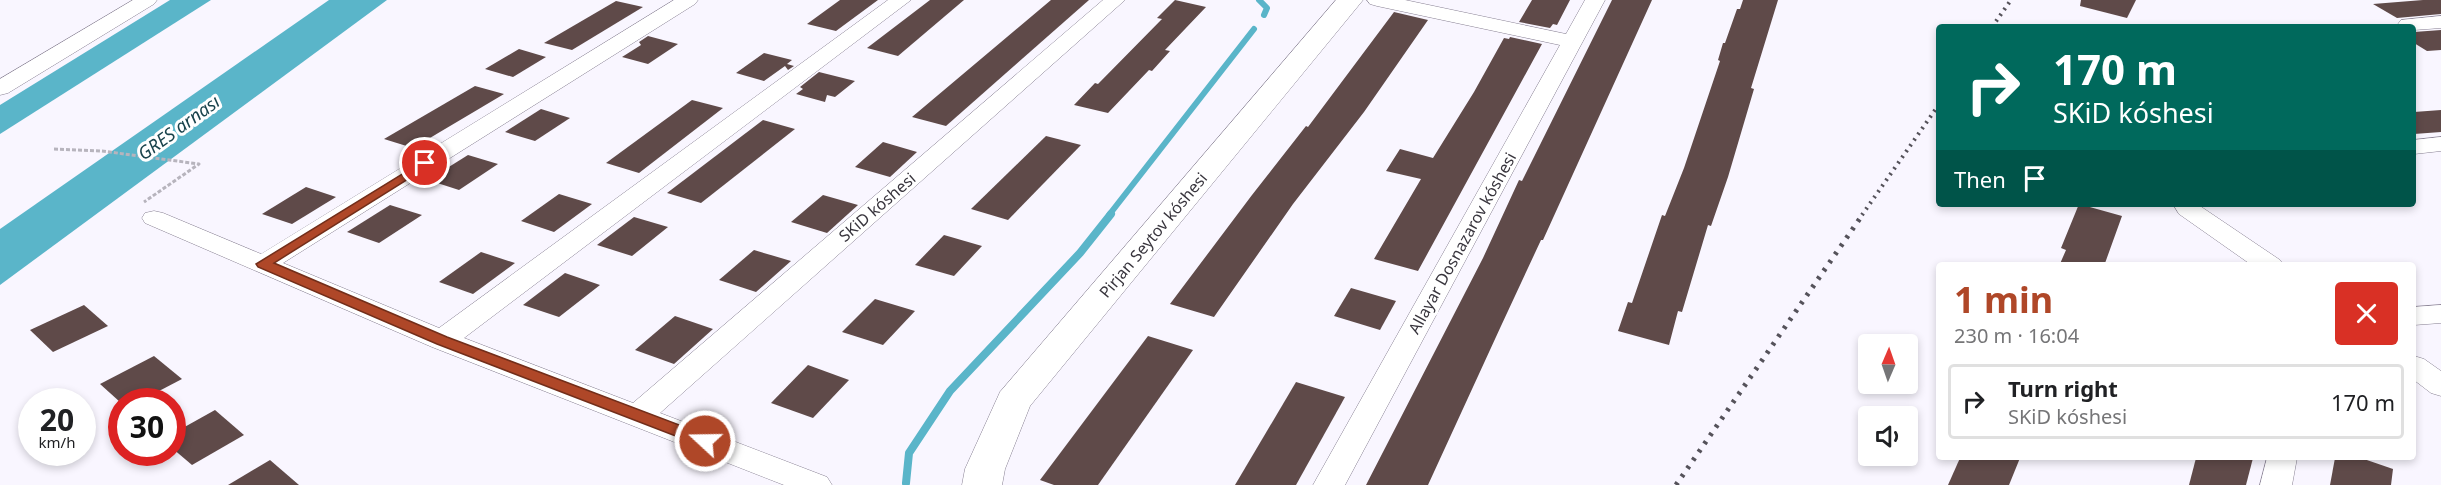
<!DOCTYPE html>
<meta charset="utf-8">
<style>
body{margin:0;font-family:"Noto Sans",sans-serif;background:#f6f6f6;color:#202124;height:100vh;display:flex;flex-direction:column;font-size:22px;white-space:nowrap}
*{box-sizing:border-box;margin:0}
p{font-size:20px;color:#757577}
.icon{flex:none;width:33px;height:33px;fill:none;stroke:currentColor;stroke-width:2;stroke-linecap:round;stroke-linejoin:round}
.map{position:relative;flex:1;overflow:hidden}
.drawer{position:absolute;left:1936px;top:262px;width:480px;height:198px;display:flex;flex-direction:column;background:#fff;border-radius:6px;box-shadow:0 3px 9px #0003}
.drawer>*{flex:none}
.hud{position:absolute;left:1936px;top:24px;width:480px;height:183px;border-radius:6px;box-shadow:0 3px 9px #0003;background:#00695c;color:#fff;overflow:hidden}
.needle{width:39px;rotate:2deg}
.tools{position:absolute;left:1858px;top:334px;display:grid;gap:12px}
.tools a{display:grid;place-items:center;width:60px;height:60px;border-radius:6px;background:#fff;box-shadow:0 3px 9px #0003;font-size:30px}
.speed{position:absolute;left:18px;top:388px;display:flex;gap:12px;font-size:30px;font-weight:700;text-align:center}
.speed>*{display:grid;place-content:center;width:78px;height:78px;border-radius:50%;background:#fff;box-shadow:0 3px 9px #0003;line-height:1}
.speed small{font-size:15px;font-weight:400}
.speed .limit{border:9px solid #d22;background:#fff;color:#111}
.pin{position:absolute;display:grid;place-items:center;width:51px;height:51px;color:#fff;margin:-26px;border:3px solid #fff;border-radius:50%;box-shadow:0 2px 6px #0007}
.me{position:absolute;width:66px;margin:-33px;rotate:291deg;stroke-linejoin:round;filter:drop-shadow(0 0 4px #0008)}
.turn{display:flex;align-items:center;gap:21px;height:126px;padding:0 18px;font-size:27px}
.turn .icon{width:78px;height:78px;stroke-width:2.5}
.turn b{display:block;font-size:42px;line-height:51px}
.then{display:flex;align-items:center;height:57px;padding:0 18px;background:#0003;gap:12px;font-size:22px}
.round{display:grid;place-items:center;flex:none;width:63px;height:63px;border-radius:6px;background:#f6f6f6}
.overview{display:flex;align-items:center;justify-content:space-between;height:102px;padding:0 18px}
h1{font-size:36px;font-weight:700;line-height:45px;color:#af4728}
ul{padding:0;list-style:none}
li{display:flex;align-items:center;gap:18px;height:75px;margin:0 12px 9px;padding:0 6px;border:3px solid #e0e0e0;border-radius:6px}
li div{flex:1}
li b{display:block;font-size:22px}
li em{font-style:normal}
.map>svg:first-child{display:block}
.water{fill:#5ab5c9}
.lines{fill:none;stroke-linecap:round;stroke-linejoin:round}
.stream-far1{stroke:#5ab5c9;stroke-width:6}
.stream{stroke:#5ab5c9;stroke-width:8}
.building{fill:#5f4a49}
.minor-casing{stroke:#867f91;stroke-width:1}
.major-casing{stroke:#867f91;stroke-width:1}
.path{stroke:#b7b4bd;stroke-width:3;stroke-dasharray:4 2;stroke-linecap:butt}
.minor{fill:#fff;fill-rule:evenodd}
.major{fill:#fff;fill-rule:evenodd}
.rail-far1{stroke:#55525a;stroke-width:4;stroke-dasharray:2 5;stroke-linecap:butt}
.rail{stroke:#55525a;stroke-width:5;stroke-dasharray:3 7;stroke-linecap:butt}
.route{fill:#af4728;stroke:#722e1a;stroke-width:1.5}
.labels{text-anchor:middle;stroke-width:6;stroke-linejoin:round;paint-order:stroke}
.street-label{font-size:16px;fill:#38353d;stroke:#fff}
.water-label{font-size:18px;font-style:italic;fill:#19434c;stroke:#fff}
</style>
<div class="map">
<svg width="2441" height="485" viewBox="0 0 2441 485">
<rect width="100%" height="100%" fill="#f9f6ff"/>
<g class="water">
<path d="M170 0H211L0 134V105Z"/>
<path d="M329 0H387L0 285V229Z"/>
</g>
<g class="lines">
<g class="stream-far1">
<path d="M1259 0 1267 8 1264 15"/>
<path d="M1109 215 1254 29"/>
</g>
<path class="stream" d="M906 483 909 453 950 391 1080 253 1111 214"/>
</g>
<g class="building">
<path d="M840 0H878L836 31 807 24Z"/>
<path d="M930 0H964L898 56 867 48Z"/>
<path d="M1051 0H1089L946 126 912 117Z"/>
<path d="M1175 0 1206 7 1165 50 1170 51 1152 71 1149 70 1108 113 1074 105 1095 83 1098 84 1162 19 1157 18Z"/>
<path d="M1532 0H1570L1557 25 1553 24 1550 28 1519 22Z"/>
<path d="M1612 0H1652L1543 240H1541L1501 326 1428 485H1366L1483 258 1519 180 1522 181Z"/>
<path d="M1743 0H1778L1751 88 1754 89 1728 177 1711 226 1708 225 1682 312 1678 311 1669 345 1618 331 1628 302 1632 303 1662 215 1665 216 1684 168 1720 61 1718 60 1723 43H1725L1737 9H1740Z"/>
<path d="M2081 0H2136L2127 18 2080 6Z"/>
<path d="M2423 0H2441V14L2397 18 2373 4Z"/>
<path d="M616 1 643 7 572 50 544 43Z"/>
<path d="M1394 12 1428 20 1364 112 1293 204 1214 317 1170 304 1252 195 1306 126 1308 127Z"/>
<path d="M2441 30V50L2427 51 2414 43V32Z"/>
<path d="M648 36 678 44 648 64 622 57 641 45 639 42Z"/>
<path d="M1510 37 1542 44 1418 271 1374 259 1421 179 1386 171 1400 149 1433 158 1474 92 1504 38 1509 39Z"/>
<path d="M519 49 546 57 513 77 485 69Z"/>
<path d="M764 53 792 60 787 64 794 66 788 70 785 66 764 81 736 73Z"/>
<path d="M819 72 855 81 835 97 827 95 825 102 796 94 803 89 800 87Z"/>
<path d="M475 86 504 94 413 148 384 139Z"/>
<path d="M692 100 723 108 639 173 606 163Z"/>
<path d="M541 109 570 118 535 141 505 132Z"/>
<path d="M2441 110V132L2414 134V112Z"/>
<path d="M763 120 795 129 701 203 667 193Z"/>
<path d="M1046 136 1081 145 1008 220 971 209Z"/>
<path d="M883 142 917 152 890 177 855 167Z"/>
<path d="M468 155 498 164 459 190 428 180Z"/>
<path d="M306 187 336 197 292 224 262 214Z"/>
<path d="M559 194 592 204 554 232 521 221Z"/>
<path d="M823 195 858 205 827 233 791 222Z"/>
<path d="M2079 204 2122 216 2104 266H2059L2066 250 2061 248Z"/>
<path d="M390 205 422 215 379 243 347 232Z"/>
<path d="M634 217 668 227 632 256 597 245Z"/>
<path d="M944 235 982 246 954 276 915 265Z"/>
<path d="M754 250 791 261 756 292 719 280Z"/>
<path d="M481 252 515 263 473 294 439 282Z"/>
<path d="M565 273 600 285 559 317 523 305Z"/>
<path d="M1351 288 1396 301 1380 330 1334 316Z"/>
<path d="M875 299 915 311 883 345 842 332Z"/>
<path d="M84 305 108 326 53 352 30 330Z"/>
<path d="M675 316 713 329 674 364 635 350Z"/>
<path d="M1148 336 1193 350 1098 485H1054L1040 480Z"/>
<path d="M154 356 182 379 138 402H120L100 384Z"/>
<path d="M808 365 849 380 813 418 771 403Z"/>
<path d="M1296 382 1345 397 1296 485H1235Z"/>
<path d="M215 410 244 435 192 465 172 448V434Z"/>
<path d="M1960 458H2020L2009 485H1948Z"/>
<path d="M2196 458H2253L2246 485H2189Z"/>
<path d="M2335 458H2361L2393 469 2391 485H2330Z"/>
<path d="M270 460 299 485H228Z"/>
</g>
<g class="lines">
<g class="minor-casing">
<g id="minor">
<path d="M133 0H157L154 4 8 93 0 95V79Z"/>
<path d="M674 0H698L695 4 283 263 439 328 888 0H911L464 338 633 403 1103 0H1125L660 413 827 477 832 485H784L432 347 145 223 142 218 145 213 154 211 163 213 261 254Z"/>
<path d="M1367 0H1405L1566 34 1585 0H1605L1345 485H1313L1560 45 1377 6 1370 4Z"/>
<path d="M2441 16V28L2414 30V27H2400L2398 24 2401 20Z"/>
<path d="M2441 137V151L2414 154V140Z"/>
<path d="M2173 204H2197L2280 260 2284 266H2253L2179 214Z"/>
<path d="M2441 305V323L2414 325V307Z"/>
<path d="M2414 356 2424 359 2441 371V396L2431 393 2414 380Z"/>
<path d="M2267 458H2297L2292 485H2260Z"/>
</g>
</g>
<g class="major-casing">
<path id="major" d="M1336 0H1363L1030 406 1005 469 1002 485H962L965 469 1000 392Z"/>
</g>
<path class="path" d="M54 149 102 151 199 164 144 202"/>
<use href="#minor" class="minor"/>
<use href="#major" class="major"/>
<g class="rail-far1">
<path d="M1992 27 2011 0"/>
<path d="M1862 215 1940 103"/>
</g>
<path class="rail" d="M1676 485 1863 214"/>
</g>
<path class="route" d="M425 160 431 163 429 166 274 263 447 337 711 437 713 441 711 445H699L437 344 258 267 256 264Z"/>
<g class="labels">
<g class="street-label">
<text transform="translate(877 207) rotate(-41)" y="6">SKiD kóshesi</text>
<text transform="translate(1153 235) rotate(-50)" y="6">Pirjan Seytov kóshesi</text>
<text transform="translate(1462 243) rotate(-61)" y="6">Allayar Dosnazarov kóshesi</text>
</g>
<g class="water-label">
<text transform="translate(179 128) rotate(-36)" y="6">GRES arnası</text>
</g>
</g>
</svg>
<div class="tools">
<a><svg class="needle" viewBox="-14 -14 28 28"><path d="M0-13l5 13h-10z" fill="#e53935"/><path d="M0 13l5-13h-10z" fill="#757577"/></svg></a>
<a><svg class="icon" aria-label="sound" viewBox="0 0 24 24"><path d="M4 9h4l5-4v14l-5-4H4zM17 9q2 3 0 6"/></svg></a>
</div>
<div class="speed"><div>20<small>km/h</small></div><div class="limit">30</div></div>
<div class="pin" style="left:425px;top:163px;background:#d93025"><svg class="icon" aria-label="arrive" viewBox="0 0 24 24"><path d="M6 21V4h12l-3 4 3 4H6"/></svg></div>
<svg class="me" style="left:705px;top:441px" viewBox="-20 -20 40 40"><circle r="17" fill="#af4728" stroke="#fff" stroke-width="3"/><path d="M0-11L8 9 0 5-8 9z" fill="#fff"/></svg>
<div class="hud">
<div class="turn"><svg class="icon" aria-label="right" viewBox="0 0 24 24"><path d="M7 20v-9h11M14 6l5 5-5 5"/></svg><div><b>170 m</b>SKiD kóshesi</div></div>
<div class="then">Then<svg class="icon" aria-label="arrive" viewBox="0 0 24 24"><path d="M6 21V4h12l-3 4 3 4H6"/></svg></div>
</div>
<section class="drawer">
<div class="overview"><div><h1>1 min</h1><p>230 m · 16:04</p></div><a class="round" style="background:#d93025;color:#fff"><svg class="icon" aria-label="close" viewBox="0 0 24 24"><path d="M6 6l12 12M18 6L6 18"/></svg></a></div>
<ul>
<li><svg class="icon" aria-label="right" viewBox="0 0 24 24"><path d="M7 20v-9h11M14 6l5 5-5 5"/></svg><div><b>Turn right</b><p>SKiD kóshesi</p></div><em>170 m</em></li>
</ul>
</section>
</div>
